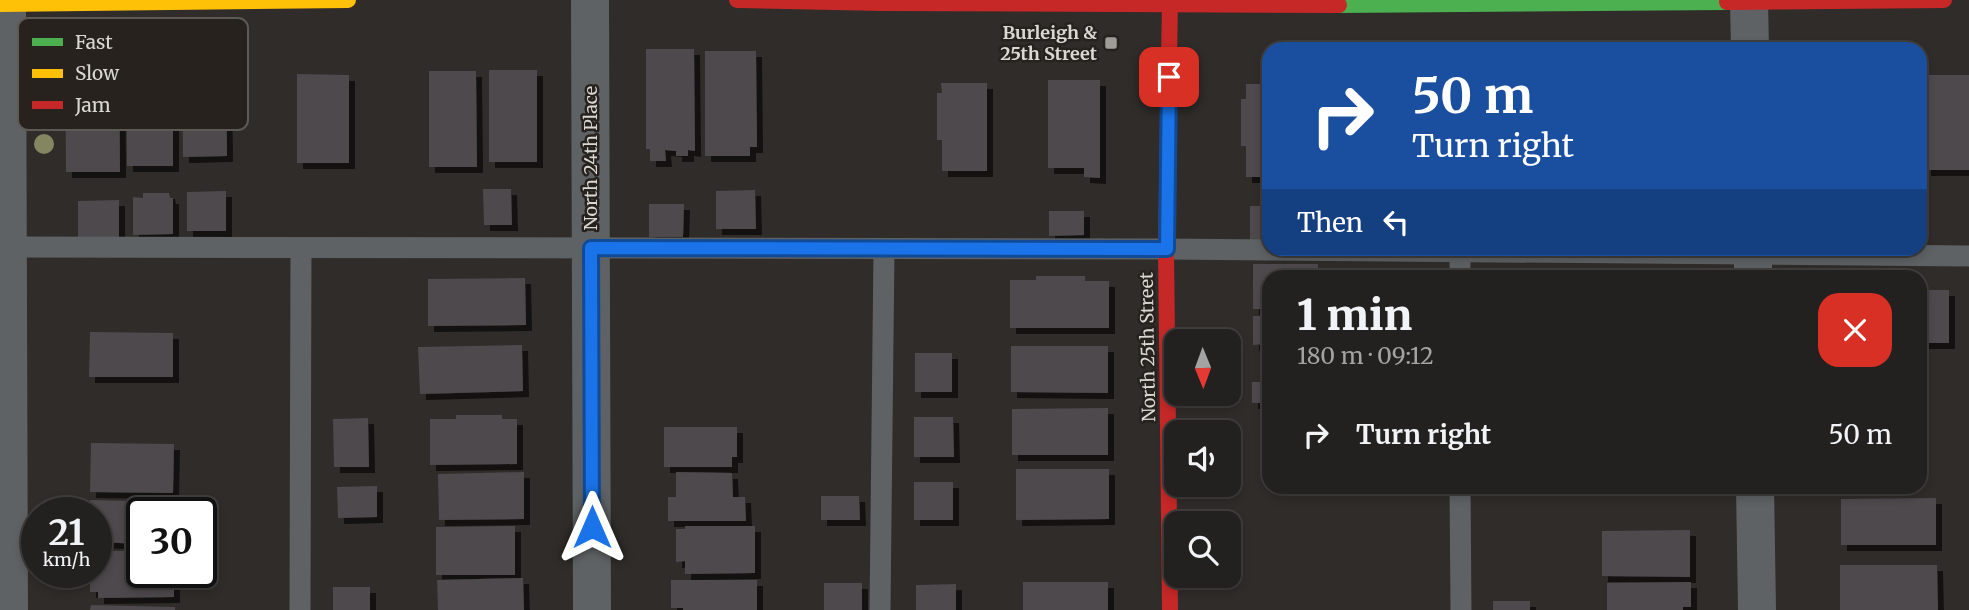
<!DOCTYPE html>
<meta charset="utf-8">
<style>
body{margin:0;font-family:Merriweather,serif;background:#2b2928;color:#f1f3f6;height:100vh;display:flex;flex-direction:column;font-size:26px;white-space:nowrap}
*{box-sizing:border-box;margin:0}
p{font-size:23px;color:#a3a3a4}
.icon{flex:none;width:38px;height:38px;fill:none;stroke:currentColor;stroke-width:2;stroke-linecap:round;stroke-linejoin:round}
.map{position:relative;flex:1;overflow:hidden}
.side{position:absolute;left:1262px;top:270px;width:665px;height:224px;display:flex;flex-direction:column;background:#23211f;border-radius:21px;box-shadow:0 4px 10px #0003,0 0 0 2px #403e3d}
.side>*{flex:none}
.hud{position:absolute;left:1262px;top:42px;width:665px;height:214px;border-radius:21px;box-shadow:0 4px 10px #0003,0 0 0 2px #403e3d;background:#1a4fa0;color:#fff;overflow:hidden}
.needle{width:46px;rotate:179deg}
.fabs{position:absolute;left:1164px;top:329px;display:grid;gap:14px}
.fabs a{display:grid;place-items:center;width:77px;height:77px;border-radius:14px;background:#23211f;box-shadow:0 4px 10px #0003,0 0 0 2px #403e3d;font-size:35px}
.speed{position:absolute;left:21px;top:497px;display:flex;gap:14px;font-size:35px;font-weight:700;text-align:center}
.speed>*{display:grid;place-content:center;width:91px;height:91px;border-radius:50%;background:#23211f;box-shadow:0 4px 10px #0003,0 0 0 2px #403e3d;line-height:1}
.speed small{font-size:18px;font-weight:400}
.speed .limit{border:4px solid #111;border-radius:10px;background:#fff;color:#111}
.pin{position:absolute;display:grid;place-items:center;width:60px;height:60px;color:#fff;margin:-30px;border-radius:14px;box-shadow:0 4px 10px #0006}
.me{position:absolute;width:77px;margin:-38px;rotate:0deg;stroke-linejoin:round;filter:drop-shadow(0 0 5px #0008)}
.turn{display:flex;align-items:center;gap:24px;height:147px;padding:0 35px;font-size:32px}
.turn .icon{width:91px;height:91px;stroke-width:2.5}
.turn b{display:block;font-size:49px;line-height:60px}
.then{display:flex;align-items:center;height:66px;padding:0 35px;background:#0003;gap:14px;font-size:26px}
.round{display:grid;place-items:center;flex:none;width:74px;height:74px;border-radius:21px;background:#2b2928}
.headline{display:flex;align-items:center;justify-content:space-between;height:119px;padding:0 35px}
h1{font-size:42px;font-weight:800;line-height:52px}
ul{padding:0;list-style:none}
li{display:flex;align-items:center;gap:21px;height:91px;padding:0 35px}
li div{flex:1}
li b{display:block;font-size:26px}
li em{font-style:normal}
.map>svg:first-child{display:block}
.building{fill:#4d494d;filter:url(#shadow)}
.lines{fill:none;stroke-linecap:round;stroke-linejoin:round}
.lane{stroke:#5e6264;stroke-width:21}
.street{stroke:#5e6264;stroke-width:38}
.fast{stroke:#4caf50;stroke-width:16}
.slow{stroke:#ffc107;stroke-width:16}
.jam{stroke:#c62828;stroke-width:16}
.tree{fill:#848561}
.route-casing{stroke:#114b97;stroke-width:18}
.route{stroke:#1a73e8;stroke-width:12}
.poi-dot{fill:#9f9c98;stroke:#27221d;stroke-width:2.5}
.labels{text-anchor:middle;stroke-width:5;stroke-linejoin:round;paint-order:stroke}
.poi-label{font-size:18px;font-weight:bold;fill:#dbd8d4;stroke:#27221d;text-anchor:end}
.street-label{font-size:18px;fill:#dbd8d4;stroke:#27221d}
.key{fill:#27221d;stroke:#5d5954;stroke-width:2}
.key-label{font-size:19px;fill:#dbd8d4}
</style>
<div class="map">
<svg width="1969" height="610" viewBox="0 0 1969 610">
<defs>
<filter id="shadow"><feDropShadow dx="6" dy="6" stdDeviation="0" flood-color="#0009"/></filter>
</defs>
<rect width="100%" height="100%" fill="#2f2c29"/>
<g class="building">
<path d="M646 49H694L695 151 688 150V156H676V151L665 150 666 161H650V149H646Z"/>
<path d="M705 51H756L757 147H750V156H705Z"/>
<path d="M65 52H119L120 172H66Z"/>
<path d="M226 69 227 156 183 157 182 70Z"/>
<rect x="489" y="70" width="48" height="92"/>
<path d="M126 71H173V166H127Z"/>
<path d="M429 71H476L477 167H429Z"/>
<path d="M297 74 349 75V163H297Z"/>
<rect x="1925" y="75" width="44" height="95"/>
<path d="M1048 80H1100V178L1084 177V168H1048Z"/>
<path d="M941 83H987V171H942V140H937V93H942Z"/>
<path d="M1246 84H1269V177H1246V146H1241V99H1246Z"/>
<path d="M483 189H511L512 225H484Z"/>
<path d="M755 190 756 229H716V191Z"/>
<path d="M226 191V231H187V192Z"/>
<path d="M143 193H169L170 198H173V234L133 235V197L143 198Z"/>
<path d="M119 200V239H78V201Z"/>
<path d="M649 204H684L683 237H649Z"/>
<rect x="1250" y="206" width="19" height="37"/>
<path d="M1049 211H1084V235L1049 236Z"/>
<path d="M1253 264H1318V276H1269V309H1253Z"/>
<path d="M1036 276H1085V281H1109V328H1010V280H1036Z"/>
<path d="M525 278 526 325 428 326V279Z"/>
<rect x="1920" y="290" width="29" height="53"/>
<path d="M1253 316H1269V362H1264V344L1253 345Z"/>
<path d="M90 332 173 333V377H89Z"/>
<path d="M522 345 523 391 420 394 418 347Z"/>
<path d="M1011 346H1108V393L1011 392Z"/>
<rect x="915" y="353" width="37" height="39"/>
<path d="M1265 369H1269V416H1266V403H1252V382H1265Z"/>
<path d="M1108 408V455H1012V409Z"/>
<path d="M456 415H502V419H517V464L430 465V419H456Z"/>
<path d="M914 417H953L954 457H914Z"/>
<path d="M368 418 369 467H334L333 419Z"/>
<path d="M664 427H737V457H732V467H664Z"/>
<path d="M91 443 174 444 173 493 90 492Z"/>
<path d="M1016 469H1109V519L1016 520Z"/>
<path d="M524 472V519L439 520 438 474Z"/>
<path d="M676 472 732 473 733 497H745L746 521H668V497H676Z"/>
<rect x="914" y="482" width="39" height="38"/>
<path d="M377 486V517L338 518 337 487Z"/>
<path d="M821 496H859L860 520H821Z"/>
<path d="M1936 498V545H1841V499Z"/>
<path d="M90 500 174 502V513H142V544L96 542V513H90Z"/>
<path d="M515 526V575H436V527Z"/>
<path d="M685 526H755V573L685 574V561L676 562V529H685Z"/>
<path d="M1690 530V577L1602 576V531Z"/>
<path d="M99 551H142V572H174V597L98 598V592H90V572H96V558L100 557Z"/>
<path d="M1840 565H1937L1938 610H1840Z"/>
<path d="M523 578 524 610H438L437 580Z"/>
<path d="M671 580H757V610H683V608H671Z"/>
<rect x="1023" y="582" width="85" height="28"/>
<path d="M1691 582V607H1683V610H1607V583Z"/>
<rect x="824" y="583" width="38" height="27"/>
<path d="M956 584V610H916V585Z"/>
<rect x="333" y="587" width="37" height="23"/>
<rect x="1493" y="601" width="37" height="9"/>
<path d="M91 605 175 607V610H90Z"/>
</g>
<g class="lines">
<g class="lane">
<path d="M8 247 1166 249 1969 256"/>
<path d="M1460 252V276"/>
<path d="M1460 486 1461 610"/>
<path d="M300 610 301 248"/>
<path d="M880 610 884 249"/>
</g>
<g class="street">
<path d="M7 0 9 610"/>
<path d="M590 0 592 610"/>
<path d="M1749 0 1750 49"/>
<path d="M1753 248V276"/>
<path d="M1755 486 1757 610"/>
</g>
<path class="fast" d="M1339 5 1727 2"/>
<path class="slow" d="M0 4 348 0"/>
<g class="jam">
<path d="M737 0 882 3 1339 5"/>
<path d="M1170 0 1166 249 1170 610"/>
<path d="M1727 2 1944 0"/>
</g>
</g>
<circle class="tree" cx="44" cy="144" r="10"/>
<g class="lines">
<g class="route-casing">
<path id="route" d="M592 527 591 248 1167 249 1169 77"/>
</g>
<use href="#route" class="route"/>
</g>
<rect class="poi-dot" x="1104" y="36" width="14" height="14" rx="3.5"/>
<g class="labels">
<g class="poi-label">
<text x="1097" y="39">Burleigh &amp;<tspan x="1097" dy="21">25th Street</tspan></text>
</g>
<g class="street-label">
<text transform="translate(591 158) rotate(-90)" y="6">North 24th Place</text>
<text transform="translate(1148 347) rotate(-91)" y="6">North 25th Street</text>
</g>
</g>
<rect x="18" y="18" width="230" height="112" rx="10" class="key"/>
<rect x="32" y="38" width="31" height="8" fill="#4caf50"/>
<rect x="32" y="69" width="31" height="9" fill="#ffc107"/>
<rect x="32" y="101" width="31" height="8" fill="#c62828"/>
<g class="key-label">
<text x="75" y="49">Fast</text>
<text x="75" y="80">Slow</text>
<text x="75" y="112">Jam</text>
</g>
</svg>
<div class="fabs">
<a><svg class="needle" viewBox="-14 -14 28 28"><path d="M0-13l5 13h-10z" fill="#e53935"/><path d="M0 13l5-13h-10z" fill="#a3a3a4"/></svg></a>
<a><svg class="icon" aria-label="sound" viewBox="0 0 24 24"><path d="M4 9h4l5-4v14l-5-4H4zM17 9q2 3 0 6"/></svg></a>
<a><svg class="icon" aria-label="search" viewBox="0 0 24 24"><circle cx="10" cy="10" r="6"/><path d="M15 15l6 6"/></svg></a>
</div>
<div class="speed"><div>21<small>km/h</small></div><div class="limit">30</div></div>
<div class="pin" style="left:1169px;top:77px;background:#d93025"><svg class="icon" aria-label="arrive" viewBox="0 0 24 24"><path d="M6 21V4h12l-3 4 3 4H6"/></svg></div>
<svg class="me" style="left:592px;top:527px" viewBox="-20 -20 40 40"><path d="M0-17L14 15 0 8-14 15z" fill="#1a73e8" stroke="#fff" stroke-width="4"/></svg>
<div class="hud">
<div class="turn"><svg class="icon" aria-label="right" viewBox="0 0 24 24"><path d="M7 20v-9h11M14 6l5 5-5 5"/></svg><div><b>50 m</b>Turn right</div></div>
<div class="then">Then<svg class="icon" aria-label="left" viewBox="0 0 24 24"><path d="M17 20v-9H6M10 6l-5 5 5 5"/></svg></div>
</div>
<section class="side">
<div class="headline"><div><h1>1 min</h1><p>180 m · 09:12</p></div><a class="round" style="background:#d93025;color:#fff"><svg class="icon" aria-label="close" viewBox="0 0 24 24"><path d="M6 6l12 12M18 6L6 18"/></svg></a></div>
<ul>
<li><svg class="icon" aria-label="right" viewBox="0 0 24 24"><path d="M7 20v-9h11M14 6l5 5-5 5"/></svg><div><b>Turn right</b></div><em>50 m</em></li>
</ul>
</section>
</div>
